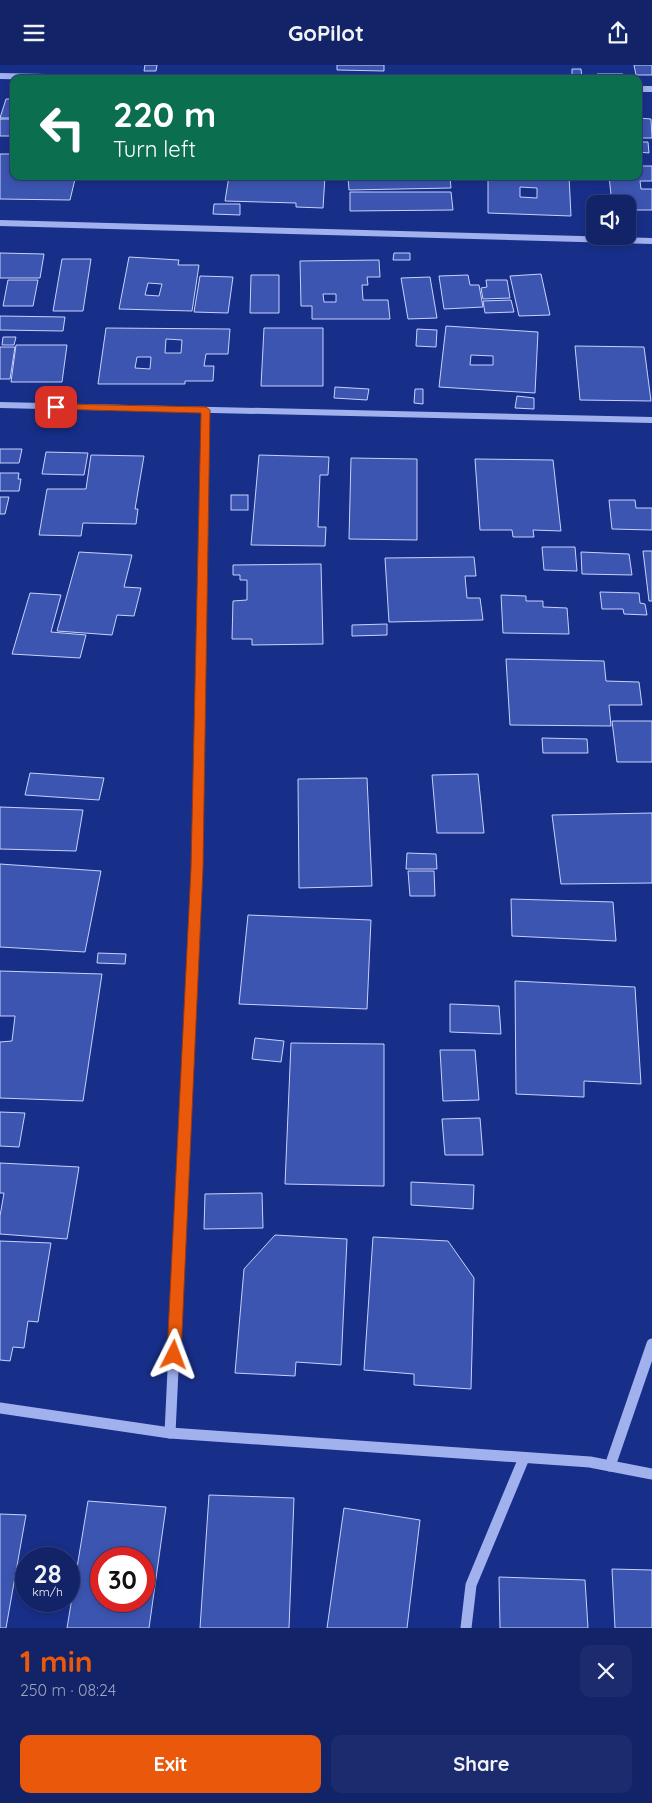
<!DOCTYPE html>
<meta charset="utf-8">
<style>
body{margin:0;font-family:Quicksand,sans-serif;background:#1b2b6e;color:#f1f3f6;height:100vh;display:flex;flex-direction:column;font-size:19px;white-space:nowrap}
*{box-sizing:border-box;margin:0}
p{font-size:16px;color:#9ca4c0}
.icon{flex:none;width:28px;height:28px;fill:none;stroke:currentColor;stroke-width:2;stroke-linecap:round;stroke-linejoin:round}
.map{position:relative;height:1563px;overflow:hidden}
.drawer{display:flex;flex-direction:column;background:#122368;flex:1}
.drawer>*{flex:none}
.guide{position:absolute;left:10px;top:10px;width:632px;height:105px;border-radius:10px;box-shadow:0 2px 8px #0003,0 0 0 1px #31407c;background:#0b6e4f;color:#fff;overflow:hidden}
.buttons{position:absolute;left:586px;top:130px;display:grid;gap:10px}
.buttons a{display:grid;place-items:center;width:50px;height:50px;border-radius:10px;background:#122368;box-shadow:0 2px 8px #0003,0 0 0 1px #31407c;font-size:25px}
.speed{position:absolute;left:15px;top:1482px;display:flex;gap:10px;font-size:25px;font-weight:700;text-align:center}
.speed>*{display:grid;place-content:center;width:65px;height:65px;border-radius:50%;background:#122368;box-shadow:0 2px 8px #0003,0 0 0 1px #31407c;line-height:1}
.speed small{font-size:12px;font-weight:400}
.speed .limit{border:8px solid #d22;background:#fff;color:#111}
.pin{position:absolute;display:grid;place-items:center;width:42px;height:42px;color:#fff;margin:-21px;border-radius:10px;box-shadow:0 2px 8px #0006}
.me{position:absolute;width:55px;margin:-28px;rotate:3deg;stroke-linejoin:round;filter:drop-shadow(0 0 4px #0008)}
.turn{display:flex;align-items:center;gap:18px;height:105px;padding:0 20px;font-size:22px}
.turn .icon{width:65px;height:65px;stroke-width:2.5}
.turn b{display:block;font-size:35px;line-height:42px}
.round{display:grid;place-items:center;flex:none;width:52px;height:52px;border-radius:10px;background:#1b2b6e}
.head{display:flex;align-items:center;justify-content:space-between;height:85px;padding:0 20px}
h1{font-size:30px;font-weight:700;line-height:38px;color:#ea580c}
.action{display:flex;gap:10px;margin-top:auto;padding:10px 20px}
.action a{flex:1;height:58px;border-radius:10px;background:#ea580c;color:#fff;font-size:20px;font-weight:700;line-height:58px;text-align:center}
.action a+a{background:#1b2b6e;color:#f1f3f6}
header{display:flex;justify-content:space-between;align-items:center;height:65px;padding:0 20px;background:#122368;font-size:22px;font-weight:700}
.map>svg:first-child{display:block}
.building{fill:#3c55b1;stroke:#c6d2fa;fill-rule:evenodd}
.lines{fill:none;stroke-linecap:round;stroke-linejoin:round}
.minor-far2{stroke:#a1b1ee;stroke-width:6}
.minor-far1{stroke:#a1b1ee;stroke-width:8}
.minor{stroke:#a1b1ee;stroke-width:11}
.route{fill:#ea580c;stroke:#983908}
</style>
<header><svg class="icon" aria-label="menu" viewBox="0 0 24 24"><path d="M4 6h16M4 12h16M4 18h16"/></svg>GoPilot<svg class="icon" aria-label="share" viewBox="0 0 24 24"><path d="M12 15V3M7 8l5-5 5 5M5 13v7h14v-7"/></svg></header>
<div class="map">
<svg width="652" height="1563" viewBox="0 0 652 1563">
<rect width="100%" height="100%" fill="#182f8a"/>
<g class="building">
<path d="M145 0H157L156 6H144Z"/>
<path d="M337 0H384V6L337 5Z"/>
<path d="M634 0H652V10H636Z"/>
<path d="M572 4H581L582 13H572Z"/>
<path d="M597 9H623L624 14H597Z"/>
<path d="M6 34H14V53H0Z"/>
<path d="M639 53 651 54 652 73H639Z"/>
<rect x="0" y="54" width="14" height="17"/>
<path d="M639 77H648L649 88 639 87Z"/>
<path d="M0 89H14V111H69V114H75L70 135 0 134Z"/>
<path d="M639 101H652V116H640L641 124H652V145H628V139H612L609 111H639Z"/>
<path d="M229 111H325L323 143 296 142V138L225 136Z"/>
<path d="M488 111H569L571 151 488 148ZM520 122 537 123V133L520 132Z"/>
<path d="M450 112 451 123 349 125 348 113Z"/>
<path d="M350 127H451L453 145 350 146Z"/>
<path d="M214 139H240V150L213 149Z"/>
<path d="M0 188 44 189 40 213H0Z"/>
<path d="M394 188H410V195H393Z"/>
<path d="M129 192 179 195 178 200H199L192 246 119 244ZM148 218 162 219 159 231 145 230Z"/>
<path d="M62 194H91L83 246H53Z"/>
<path d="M379 195 380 212H367L368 220H362L363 235H388L390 254H312V241H301L300 196ZM323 229H336V237H324Z"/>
<path d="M541 209 550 250 519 251 510 211Z"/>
<path d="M251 210H279V248H250Z"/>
<path d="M468 210 470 220H479L483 242 444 244 439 211Z"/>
<path d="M200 211 233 212 228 248 194 247Z"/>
<path d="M430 212 437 253 408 254 401 213Z"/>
<path d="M8 215H38L33 241H3Z"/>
<path d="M486 215H507L510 233 483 234 481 223 487 222Z"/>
<path d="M511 235 514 247 485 248 483 236Z"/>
<path d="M0 251 65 252 63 266 0 265Z"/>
<path d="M446 261 538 267 535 328 439 322ZM471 290 493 291V300H470Z"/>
<path d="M106 263 230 264 228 289H206L204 301H214L213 316H185V319H98ZM166 274 182 275 181 288H165ZM137 292H151L150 304 135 303Z"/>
<path d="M264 263H323V321H261Z"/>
<path d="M417 264 437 265 436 282 416 281Z"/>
<path d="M3 272H16L14 280H2Z"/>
<path d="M16 280H67L62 317H11Z"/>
<path d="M575 281 644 282 651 336 580 335Z"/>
<path d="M0 282H15L10 314H0Z"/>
<path d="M335 322 369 324 367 335 334 333Z"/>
<path d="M415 324H423V339L414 338Z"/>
<path d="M517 331 534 333V344L515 343Z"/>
<path d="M0 384H22L19 398H0Z"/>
<path d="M46 387 88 388 84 410 42 409Z"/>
<path d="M91 390 144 391 135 444H138L136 459 83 458 81 471 39 470 47 424H86Z"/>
<path d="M259 390 329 392 328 410H320L318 462H326L325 481 251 480Z"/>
<path d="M351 393 417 394V475L349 474Z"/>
<path d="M475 394 553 395 561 466 533 465 534 472H513L512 465H480Z"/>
<path d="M0 408H19L18 414H21L19 426H0Z"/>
<rect x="231" y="430" width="17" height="15"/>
<path d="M0 432H9L5 449H0Z"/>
<path d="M609 435H635L636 443H652V465L612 464Z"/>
<path d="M542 482H575L577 506 544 505Z"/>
<path d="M643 486H652V536H649Z"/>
<path d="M79 487 132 490 124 522 141 523 134 551 117 550 112 570 57 566Z"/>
<path d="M581 487 629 489 632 510 582 509Z"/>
<path d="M474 492 476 511H465L467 533H480L483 555 389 557 385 493Z"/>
<path d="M321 499 323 579 252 580V574H232L233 536 247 535V515H240V510H233V500Z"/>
<path d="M600 527 639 528 640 538 645 539 647 550 624 549 623 544H602Z"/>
<path d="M30 528 61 530 51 567 86 570 80 593 12 589Z"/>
<path d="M501 530 526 531V536H543V542L567 543 569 569 503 568Z"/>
<path d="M387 559V570L352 571V560Z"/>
<path d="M506 594 604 596 606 616 639 617 642 640H609L611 661 510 660Z"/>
<path d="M612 656H652V697H617Z"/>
<path d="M542 673 587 674 588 688H543Z"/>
<path d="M30 708 104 713 99 735 25 730Z"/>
<path d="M478 709 484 768H437L432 710Z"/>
<path d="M367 713 372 821 299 823 298 714Z"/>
<path d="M0 742 83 745 76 786 0 784Z"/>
<path d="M652 748V818L561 819 552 750Z"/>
<path d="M407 788 436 789 437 804H406Z"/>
<path d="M0 799 101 806 85 887 0 882Z"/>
<path d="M408 806H434L435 831H410Z"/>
<path d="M511 834 613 837 616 876 512 871Z"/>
<path d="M248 850 371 855 367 944 239 939Z"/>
<path d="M98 888 126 889 125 899 97 898Z"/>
<path d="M0 906 102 909 83 1036 0 1033V977L12 976 15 951H0Z"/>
<path d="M515 916 635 922 641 1019 584 1016V1032L516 1029Z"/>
<path d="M450 939 499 941 501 969 450 967Z"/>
<path d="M255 973 284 976 281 997 252 994Z"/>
<path d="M291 978 384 979V1121L285 1119Z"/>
<path d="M440 985H475L479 1035 443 1036Z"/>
<path d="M0 1047 25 1048 19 1082 0 1081Z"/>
<path d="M480 1053 483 1090H445L442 1054Z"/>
<path d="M0 1098 79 1102 67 1174 0 1169V1151L4 1128H0Z"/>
<path d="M411 1117 474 1120 473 1144 411 1140Z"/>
<path d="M262 1128 263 1163 204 1164 205 1129Z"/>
<path d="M275 1170 347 1174 341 1300 296 1297 295 1311 235 1308 244 1204Z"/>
<path d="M373 1172 448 1176 474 1213 471 1324 414 1320V1309L364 1305Z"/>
<path d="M0 1176 51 1178 38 1257 28 1256 24 1283 13 1282 10 1296 0 1295Z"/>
<path d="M209 1430 294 1433 289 1563H200Z"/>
<path d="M88 1436 166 1442 149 1563H67ZM101 1494H144V1536H101Z"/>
<path d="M344 1443 420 1455 407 1563H327Z"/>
<path d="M0 1449 26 1450 6 1563H0Z"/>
<path d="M612 1504 652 1505V1563H615Z"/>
<path d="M499 1512 585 1515 588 1563H500Z"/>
</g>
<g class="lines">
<g class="minor-far2">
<path d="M0 11 141 14"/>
<path d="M639 24H652"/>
<path d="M0 158 652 176"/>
<path d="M0 340 652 355"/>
<path d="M204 400 205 345"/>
</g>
<path class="minor-far1" d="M192 910 197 803 204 398"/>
<g class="minor">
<path d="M0 1343 170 1368 590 1397 652 1409"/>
<path d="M170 1368 192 909"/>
<path d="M610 1401 652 1279"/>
<path d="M466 1563 471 1520 524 1393"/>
</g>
</g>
<path class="route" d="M56 339 206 342 210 345 203 803 181 1290 179 1295 174 1297 169 1295 167 1290 191 803 201 348 53 344V340Z"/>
</svg>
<div class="buttons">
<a><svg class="icon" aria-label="sound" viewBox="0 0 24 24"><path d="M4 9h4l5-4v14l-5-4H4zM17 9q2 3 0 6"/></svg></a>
</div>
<div class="speed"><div>28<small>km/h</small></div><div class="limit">30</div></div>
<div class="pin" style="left:56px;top:342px;background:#d93025"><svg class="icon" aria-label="arrive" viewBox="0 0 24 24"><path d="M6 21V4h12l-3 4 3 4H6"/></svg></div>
<svg class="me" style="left:174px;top:1290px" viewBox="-20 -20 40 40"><path d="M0-17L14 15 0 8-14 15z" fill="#ea580c" stroke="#fff" stroke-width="4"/></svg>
<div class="guide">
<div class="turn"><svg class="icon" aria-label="left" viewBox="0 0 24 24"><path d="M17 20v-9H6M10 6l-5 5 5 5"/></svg><div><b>220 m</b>Turn left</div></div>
</div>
</div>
<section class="drawer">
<div class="head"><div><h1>1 min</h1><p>250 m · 08:24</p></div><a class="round"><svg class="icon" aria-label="close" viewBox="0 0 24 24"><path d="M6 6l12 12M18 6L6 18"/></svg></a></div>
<div class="action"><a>Exit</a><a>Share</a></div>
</section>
